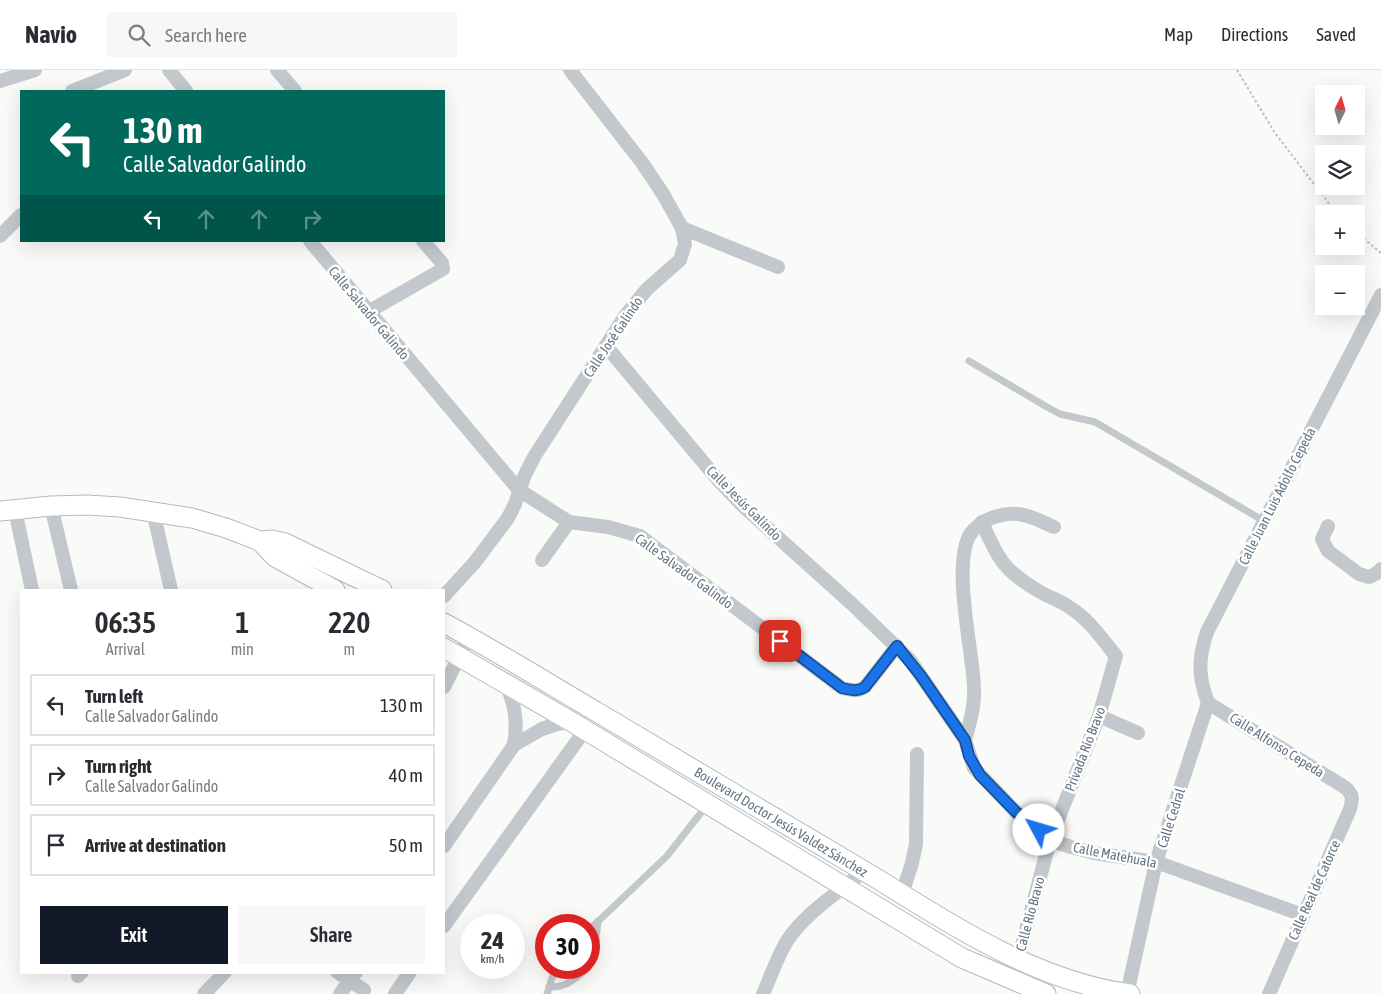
<!DOCTYPE html>
<meta charset="utf-8">
<style>
body{margin:0;font-family:"Asap Condensed",sans-serif;background:#f7f7f7;color:#2b2b33;height:100vh;display:flex;flex-direction:column;font-size:19px;white-space:nowrap}
*{box-sizing:border-box;margin:0}
p{font-size:16px;color:#7c7c81}
.icon{flex:none;width:28px;height:28px;fill:none;stroke:currentColor;stroke-width:2;stroke-linecap:round;stroke-linejoin:round}
.map{position:relative;flex:1;overflow:hidden}
.drawer{position:absolute;left:20px;top:519px;width:425px;height:385px;display:flex;flex-direction:column;background:#fff;border-radius:0px;box-shadow:0 5px 20px #0002}
.drawer>*{flex:none}
.guide{position:absolute;left:20px;top:20px;width:425px;height:152px;border-radius:0px;box-shadow:0 5px 20px #0002;background:#00695c;color:#fff;overflow:hidden}
.needle{width:32px;rotate:5deg}
.controls{position:absolute;left:1315px;top:15px;display:grid;gap:10px}
.controls a{display:grid;place-items:center;width:50px;height:50px;border-radius:0px;background:#fff;box-shadow:0 5px 20px #0002;font-size:25px}
.speed{position:absolute;left:460px;top:844px;display:flex;gap:10px;font-size:25px;font-weight:700;text-align:center}
.speed>*{display:grid;place-content:center;width:65px;height:65px;border-radius:50%;background:#fff;box-shadow:0 5px 20px #0002;line-height:1}
.speed small{font-size:12px;font-weight:400}
.speed .limit{border:8px solid #d22;background:#fff;color:#111}
.pin{position:absolute;display:grid;place-items:center;width:42px;height:42px;color:#fff;margin:-21px;border-radius:10px;box-shadow:0 2px 8px #0006}
.me{position:absolute;width:55px;margin:-28px;rotate:309deg;stroke-linejoin:round;filter:drop-shadow(0 0 4px #0008)}
.turn{display:flex;align-items:center;gap:18px;height:105px;padding:0 20px;font-size:22px}
.turn .icon{width:65px;height:65px;stroke-width:2.5}
.turn b{display:block;font-size:35px;line-height:42px}
.lanes{display:flex;align-items:center;height:48px;padding:0 20px;background:#0003;justify-content:center;gap:25px;direction:ltr}
.lanes .off{opacity:.35}
.eta{display:flex;justify-content:space-evenly;align-items:center;height:85px;text-align:center}
.eta b{font-size:30px;font-weight:600;line-height:35px}
.button{display:flex;gap:10px;margin-top:auto;padding:10px 20px}
.button a{flex:1;height:58px;border-radius:0px;background:#111827;color:#fff;font-size:20px;font-weight:600;line-height:58px;text-align:center}
.button a+a{background:#f7f7f7;color:#2b2b33}
ul{padding:0;list-style:none}
li{display:flex;align-items:center;gap:15px;height:62px;margin:0 10px 8px;padding:0 10px;border:2px solid #e1e1e2;border-radius:0px}
li div{flex:1}
li b{display:block;font-size:19px}
li em{font-style:normal}
header{display:flex;align-items:center;gap:30px;box-sizing:border-box;height:70px;padding:0 25px;background:#fff;border-bottom:1px solid #e1e1e2}
header strong{font-size:24px}
nav{display:flex;gap:28px;margin-inline-start:auto;font-size:18px}
.search{width:350px;height:45px;background:#f7f7f7;display:flex;align-items:center;gap:12px;box-sizing:border-box;padding:0 18px;border-radius:0px;color:#7c7c81;font-size:19px}
.map>svg:first-child{display:block}
.lines{fill:none;stroke-linecap:round;stroke-linejoin:round}
.secondary-casing{stroke:#b3babf;stroke-width:21}
.path{stroke:#bbbfc2;stroke-width:2;stroke-dasharray:2.5 2.5;stroke-linecap:butt}
.service{stroke:#c3c8cc;stroke-width:7}
.minor{stroke:#c3c8cc;stroke-width:14}
.secondary{stroke:#fff;stroke-width:19}
.route-casing{stroke:#114b97;stroke-width:12}
.route{stroke:#1a73e8;stroke-width:9}
.labels{text-anchor:middle;stroke-width:5;stroke-linejoin:round;paint-order:stroke}
.street-label{font-size:14px;fill:#657683;stroke:#fff}
</style>
<header>
<strong>Navio</strong>
<div class="search"><svg class="icon" aria-label="search" viewBox="0 0 24 24"><circle cx="10" cy="10" r="6"/><path d="M15 15l6 6"/></svg>Search here</div>
<nav><a>Map</a><a>Directions</a><a>Saved</a></nav>
</header>
<div class="map">
<svg width="1381" height="924" viewBox="0 0 1381 924">
<rect width="100%" height="100%" fill="#fafaf8"/>
<g class="lines">
<g class="secondary-casing">
<g id="secondary">
<path d="M0 441 51 436 87 435 120 437 192 448 226 458 260 471 272 470 285 473 382 520"/>
<path d="M260 471 275 487 335 520"/>
<path d="M444 553C496 581 546 612 597 642 679 691 762 740 844 789 935 842 1023 909 1130 924"/>
<path d="M444 578 572 652 962 888 1046 924"/>
</g>
</g>
<g class="path">
<path d="M1237 0 1275 63 1337 144"/>
<path d="M1356 162 1381 183"/>
</g>
<g class="service">
<path d="M969 291 1047 337 1060 344 1095 352 1264 451"/>
<path d="M589 860 667 786 707 735"/>
<path d="M589 896 594 887 598 851"/>
<path d="M549 917C566 918 576 908 588 898"/>
<path d="M547 924 552 908 558 898"/>
</g>
<g class="minor">
<path d="M169 0 186 21"/>
<path d="M277 0 295 21"/>
<path d="M0 11 35 0"/>
<path d="M72 21 125 0"/>
<path d="M682 158 778 197"/>
<path d="M0 166 21 145"/>
<path d="M310 171 519 420 569 452 608 457 640 466 842 618C851 620 857 622 865 617L897 576"/>
<path d="M368 242 443 199 442 193 423 171"/>
<path d="M606 276 719 411 743 436 852 534 910 590 965 670 974 698 1016 742 1050 770 1071 777 1094 783 1156 792 1303 845"/>
<path d="M51 436 71 520"/>
<path d="M15 440 32 520"/>
<path d="M153 441 171 520"/>
<path d="M982 452C998 490 1005 502 1042 523 1051 528 1061 531 1069 537 1089 549 1102 569 1116 586L1099 646 1050 770 1018 890"/>
<path d="M1328 456 1322 469 1328 481 1359 504 1369 507 1377 503 1381 499"/>
<path d="M542 490 569 452"/>
<path d="M444 526 475 492 508 448 515 434 524 407 534 387 625 246 647 219 680 190 685 174 682 158 663 124 643 94 570 0"/>
<path d="M506 614C515 635 518 652 514 675"/>
<path d="M444 617 469 567"/>
<path d="M1208 633C1198 606 1198 589 1207 562L1381 225"/>
<path d="M1208 633 1346 718C1353 725 1353 729 1350 739L1269 924"/>
<path d="M1099 646 1138 663"/>
<path d="M965 670C970 652 975 636 974 617 973 582 951 492 971 463 976 457 982 452 989 449 1016 438 1030 446 1054 457"/>
<path d="M444 776 514 675 542 659 557 654 572 652"/>
<path d="M902 824 912 793 916 774 917 684"/>
<path d="M444 856 585 660"/>
<path d="M337 902 364 920"/>
<path d="M78 906 82 902"/>
<path d="M204 924 225 902"/>
<path d="M340 924 356 902"/>
<path d="M395 924 410 902"/>
<path d="M763 924C771 906 777 887 787 871 806 842 838 823 864 801"/>
<path d="M1127 924 1156 792 1208 633"/>
</g>
<use href="#secondary" class="secondary"/>
</g>
<g class="lines">
<g class="route-casing">
<path id="route" d="M780 571 842 618C851 620 857 622 865 617L897 576 921 606 965 670 969 686 980 705 1016 742 1039 760"/>
</g>
<use href="#route" class="route"/>
</g>
<g class="labels">
<g class="street-label">
<text transform="translate(369 243) rotate(50)" y="5">Calle Salvador Galindo</text>
<text transform="translate(613 267) rotate(-56)" y="5">Calle José Galindo</text>
<text transform="translate(1277 426) rotate(-63)" y="5">Calle Juan Luis Adolfo Cepeda</text>
<text transform="translate(744 433) rotate(45)" y="5">Calle Jesús Galindo</text>
<text transform="translate(684 501) rotate(36)" y="5">Calle Salvador Galindo</text>
<text transform="translate(1277 675) rotate(32)" y="5">Calle Alfonso Cepeda</text>
<text transform="translate(1085 679) rotate(-69)" y="5">Privada Río Bravo</text>
<text transform="translate(1171 748) rotate(-72)" y="5">Calle Cedral</text>
<text transform="translate(781 752) rotate(31)" y="5">Boulevard Doctor Jesús Valdez Sánchez</text>
<text transform="translate(1115 785) rotate(11)" y="5">Calle Matehuala</text>
<text transform="translate(1314 820) rotate(-66)" y="5">Calle Real de Catorce</text>
<text transform="translate(1030 844) rotate(-75)" y="5">Calle Río Bravo</text>
</g>
</g>
</svg>
<div class="controls">
<a><svg class="needle" viewBox="-14 -14 28 28"><path d="M0-13l5 13h-10z" fill="#e53935"/><path d="M0 13l5-13h-10z" fill="#7c7c81"/></svg></a>
<a><svg class="icon" aria-label="layers" viewBox="0 0 24 24"><path d="M12 4l9 5-9 5-9-5zM3 14l9 5 9-5"/></svg></a>
<a>+</a>
<a>−</a>
</div>
<div class="speed"><div>24<small>km/h</small></div><div class="limit">30</div></div>
<div class="pin" style="left:780px;top:571px;background:#d93025"><svg class="icon" aria-label="arrive" viewBox="0 0 24 24"><path d="M6 21V4h12l-3 4 3 4H6"/></svg></div>
<svg class="me" style="left:1039px;top:760px" viewBox="-20 -20 40 40"><circle r="19" fill="#fff"/><path d="M0-13L10 11 0 6-10 11z" fill="#1a73e8"/></svg>
<div class="guide">
<div class="turn"><svg class="icon" aria-label="left" viewBox="0 0 24 24"><path d="M17 20v-9H6M10 6l-5 5 5 5"/></svg><div><b>130 m</b>Calle Salvador Galindo</div></div>
<div class="lanes"><svg class="icon" aria-label="left" viewBox="0 0 24 24"><path d="M17 20v-9H6M10 6l-5 5 5 5"/></svg><svg class="icon off" aria-label="ahead" viewBox="0 0 24 24"><path d="M12 20V5M6 11l6-6 6 6"/></svg><svg class="icon off" aria-label="ahead" viewBox="0 0 24 24"><path d="M12 20V5M6 11l6-6 6 6"/></svg><svg class="icon off" aria-label="right" viewBox="0 0 24 24"><path d="M7 20v-9h11M14 6l5 5-5 5"/></svg></div>
</div>
<section class="drawer">
<div class="eta">
<div><b>06:35</b><p>Arrival</p></div>
<div><b>1</b><p>min</p></div>
<div><b>220</b><p>m</p></div>
</div>
<ul>
<li><svg class="icon" aria-label="left" viewBox="0 0 24 24"><path d="M17 20v-9H6M10 6l-5 5 5 5"/></svg><div><b>Turn left</b><p>Calle Salvador Galindo</p></div><em>130 m</em></li>
<li><svg class="icon" aria-label="right" viewBox="0 0 24 24"><path d="M7 20v-9h11M14 6l5 5-5 5"/></svg><div><b>Turn right</b><p>Calle Salvador Galindo</p></div><em>40 m</em></li>
<li><svg class="icon" aria-label="arrive" viewBox="0 0 24 24"><path d="M6 21V4h12l-3 4 3 4H6"/></svg><div><b>Arrive at destination</b></div><em>50 m</em></li>
</ul>
<div class="button"><a>Exit</a><a>Share</a></div>
</section>
</div>
